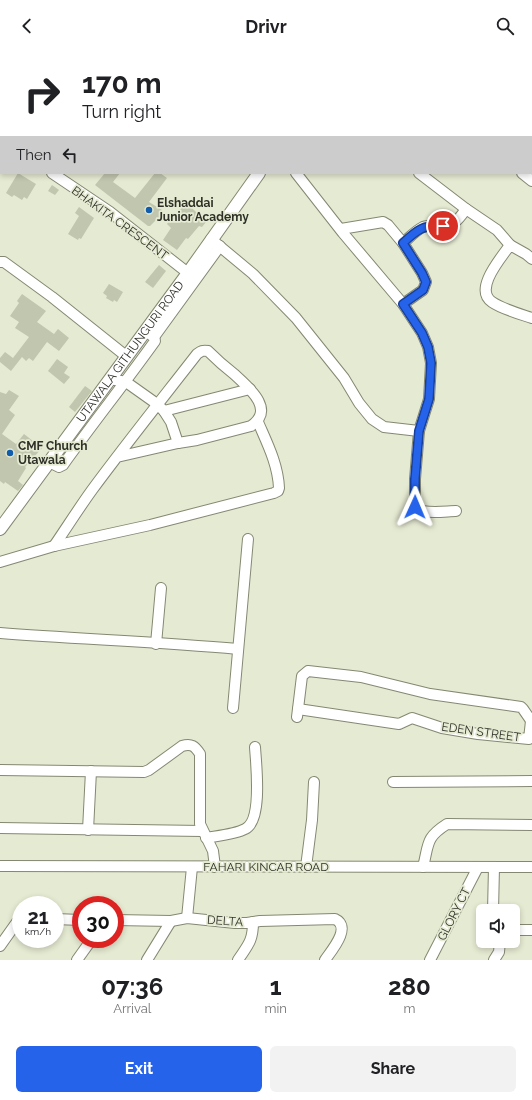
<!DOCTYPE html>
<style>
body{margin:0;font-family:Raleway,sans-serif;background:#f2f2f2;color:#202124;height:100vh;display:flex;flex-direction:column;font-size:15px;white-space:nowrap}
*{box-sizing:border-box;margin:0}
p{font-size:13px;color:#757577}
.icon{flex:none;width:22px;height:22px;fill:none;stroke:currentColor;stroke-width:2;stroke-linecap:round;stroke-linejoin:round}
.map{position:relative;height:908px;overflow:hidden}
.panel{display:flex;flex-direction:column;background:#fff;flex:1}
.panel>*{flex:none}
.guide{position:absolute;left:0px;top:0px;width:532px;height:122px;box-shadow:0 2px 6px #0003;background:#fff;color:#202124;overflow:hidden}
.tools{position:absolute;left:476px;top:852px;display:grid;gap:8px}
.tools a{display:grid;place-items:center;width:44px;height:44px;border-radius:6px;background:#fff;box-shadow:0 2px 6px #0003;font-size:20px}
.speed{position:absolute;left:12px;top:844px;display:flex;gap:8px;font-size:20px;font-weight:700;text-align:center}
.speed>*{display:grid;place-content:center;width:52px;height:52px;border-radius:50%;background:#fff;box-shadow:0 2px 6px #0003;line-height:1}
.speed small{font-size:10px;font-weight:400}
.speed .limit{border:6px solid #d22;background:#fff;color:#111}
.pin{position:absolute;display:grid;place-items:center;width:34px;height:34px;color:#fff;margin:-17px;border:2px solid #fff;border-radius:50%;box-shadow:0 1px 4px #0007}
.me{position:absolute;width:44px;margin:-22px;rotate:1deg;stroke-linejoin:round;filter:drop-shadow(0 0 3px #0008)}
.turn{display:flex;align-items:center;gap:14px;height:84px;padding:0 16px;font-size:18px}
.turn .icon{width:52px;height:52px;stroke-width:2.5}
.turn b{display:block;font-size:28px;line-height:34px}
.then{display:flex;align-items:center;height:38px;padding:0 16px;background:#0003;gap:8px;font-size:15px}
.eta{display:flex;justify-content:space-evenly;align-items:center;height:68px;text-align:center}
.eta b{font-size:24px;font-weight:700;line-height:28px}
.action{display:flex;gap:8px;margin-top:auto;padding:8px 16px}
.action a{flex:1;height:46px;border-radius:6px;background:#2563eb;color:#fff;font-size:16px;font-weight:700;line-height:46px;text-align:center}
.action a+a{background:#f2f2f2;color:#202124}
header{display:flex;justify-content:space-between;align-items:center;height:52px;padding:0 16px;background:#fff;font-size:18px;font-weight:700}
.map>svg:first-child{display:block}
.building{fill:#c1c6af}
.lines{fill:none;stroke-linecap:round;stroke-linejoin:round}
.minor-casing{stroke:#848872;stroke-width:12}
.tertiary-casing{stroke:#848872;stroke-width:14}
.minor{stroke:#fff;stroke-width:10}
.tertiary{stroke:#fff;stroke-width:12}
.route-casing{stroke:#184099;stroke-width:10}
.route{stroke:#2563eb;stroke-width:7}
.poi-dot{fill:#0f5dac;stroke:#e5ead2;stroke-width:1.5}
.labels{text-anchor:middle;stroke-width:3.5;stroke-linejoin:round;paint-order:stroke}
.poi-label{font-size:12px;font-weight:bold;fill:#2e3027;stroke:#e5ead2;text-anchor:start}
.street-label{font-size:12px;fill:#2e3027;stroke:#e5ead2}
</style>
<header><svg class="icon" aria-label="back" viewBox="0 0 24 24"><path d="M15 5l-7 7 7 7"/></svg>Drivr<svg class="icon" aria-label="search" viewBox="0 0 24 24"><circle cx="10" cy="10" r="6"/><path d="M15 15l6 6"/></svg></header>
<div class="map">
<svg width="532" height="908" viewBox="0 0 532 908">
<rect width="100%" height="100%" fill="#e5ead2"/>
<g class="building">
<path d="M18 121 36 132 27 147 24 145 22 148 14 143 12 145 6 141Z"/>
<path d="M105 121H120L113 130 135 146 155 121H160L167 126 149 150 162 158 158 169 156 168 150 174H148L95 133Z"/>
<path d="M52 133 59 138 55 143 48 139Z"/>
<path d="M185 151 194 158 206 170 202 175 199 174 188 187 186 186 177 198 163 188 171 176 167 172 174 162 176 163Z"/>
<path d="M79 155 94 166 81 187 79 186 78 188 68 182 79 164 75 161Z"/>
<path d="M159 213 166 219 153 236 145 230Z"/>
<path d="M109 232 123 240 117 250 114 248 113 250 106 246 107 244 103 241Z"/>
<path d="M22 242 46 259 37 270 54 282 58 277 69 286 59 299 47 290 33 309 29 306 26 309 22 305 11 319 0 310V306L5 300 13 306 29 285 15 276 19 270 10 264 19 251 17 249Z"/>
<path d="M57 307 68 315 64 321 70 325 64 332 48 319Z"/>
<path d="M85 334 92 339 75 360 69 355Z"/>
<path d="M9 338 19 344 9 358 15 363 2 382 16 392 24 382 42 396 25 415 26 416 18 429 23 433 18 439 5 430 4 432 0 429V340L6 342Z"/>
</g>
<g class="lines">
<g class="minor-casing">
<g id="minor">
<path d="M164 0 165 1"/>
<path d="M449 0 450 1"/>
<path d="M358 1 359 0"/>
<path d="M494 1V0"/>
<path d="M531 44 532 43"/>
<path d="M531 57 532 58"/>
<path d="M0 84 1 85"/>
<path d="M52 121 110 160 188 221"/>
<path d="M296 121 343 181 403 252 422 281 428 295 431 311 429 347 419 379 415 427V455C422 463 446 459 456 459"/>
<path d="M419 121 466 157 497 178 510 193"/>
<path d="M522 121 532 129"/>
<path d="M341 177 383 170 388 173 403 191"/>
<path d="M211 187 253 222 296 266 344 326 359 351 372 367 384 375 419 379"/>
<path d="M532 207 526 202 510 193C502 205 473 237 492 250 502 257 520 262 532 266"/>
<path d="M0 210H4L52 245 126 304"/>
<path d="M403 252 423 238 426 230 422 221 403 191C409 186 415 179 423 175 434 171 446 177 456 169 460 166 463 161 466 157"/>
<path d="M154 285 220 194"/>
<path d="M110 327 126 330 157 352 164 359 171 370 178 391"/>
<path d="M164 359 250 337"/>
<path d="M49 410 59 415 63 413C93 371 125 331 155 289L154 285 145 279"/>
<path d="M54 494C67 475 79 456 92 438 126 392 162 347 197 302 201 299 203 298 208 299 216 307 225 315 234 322 248 335 276 357 251 374L197 388 178 391 117 405"/>
<path d="M0 510 54 494 150 473 274 441 278 439 279 436C278 412 267 391 258 370"/>
<path d="M0 581C79 587 159 590 238 597"/>
<path d="M156 592 161 536"/>
<path d="M233 656 248 487"/>
<path d="M298 657 399 672 412 666 442 676 478 682 529 687 531 669"/>
<path d="M297 665 302 624 308 619 361 625 430 642 521 655 523 657 532 670"/>
<path d="M0 718 144 720 149 718 182 694C191 691 195 694 200 702V772L213 799 215 815"/>
<path d="M393 730 532 729"/>
<path d="M0 776 202 779"/>
<path d="M88 778 91 719"/>
<path d="M206 786C217 784 236 782 245 777 263 769 256 712 255 695"/>
<path d="M0 814 532 815"/>
<path d="M306 815 312 768 314 730"/>
<path d="M423 815C429 792 425 786 447 772L532 773"/>
<path d="M493 859 494 815"/>
<path d="M187 866 192 815"/>
<path d="M55 867 81 868"/>
<path d="M115 868 171 869 187 866 235 871H247L260 869 335 867C352 875 332 898 325 908"/>
<path d="M513 878H532"/>
<path d="M0 894 17 870 21 867"/>
<path d="M77 908 92 887"/>
<path d="M147 908 171 869"/>
<path d="M238 908C248 893 253 889 253 870"/>
<path d="M430 908 478 815"/>
<path d="M494 908 499 900 500 889"/>
</g>
</g>
<g class="tertiary-casing">
<g id="tertiary">
<path d="M346 1 347 0"/>
<path id="s1" d="M0 477 188 221 259 121"/>
</g>
</g>
<use href="#minor" class="minor"/>
<use href="#tertiary" class="tertiary"/>
</g>
<g class="lines">
<g class="route-casing">
<path id="route" d="M415 455V427L419 379 429 347 431 311 428 295 422 281 403 252 423 238 426 230 422 221 403 191C417 178 424 172 443 174"/>
</g>
<use href="#route" class="route"/>
</g>
<g class="poi-dot">
<circle cx="149" cy="158" r="4"/>
<circle cx="10" cy="401" r="4"/>
</g>
<g class="labels">
<g class="poi-label">
<text x="157" y="155">Elshaddai<tspan x="157" dy="14">Junior Academy</tspan></text>
<text x="18" y="398">CMF Church<tspan x="18" dy="14">Utawala</tspan></text>
</g>
<g class="street-label">
<text transform="translate(120 171) rotate(36)" y="4">BHAKITA CRESCENT</text>
<text dy="4" stroke="none"><textPath href="#s1" startOffset="220">UTAWALA GITHUNGURI ROAD</textPath></text>
<text transform="translate(481 680) rotate(8)" y="4">EDEN STREET</text>
<text x="266" y="819">FAHARI KINCAR ROAD</text>
<text transform="translate(454 862) rotate(-63)" y="4">GLORY CT</text>
<text transform="translate(225 869) rotate(4)" y="4">DELTA</text>
</g>
</g>
</svg>
<div class="tools">
<a><svg class="icon" aria-label="sound" viewBox="0 0 24 24"><path d="M4 9h4l5-4v14l-5-4H4zM17 9q2 3 0 6"/></svg></a>
</div>
<div class="speed"><div>21<small>km/h</small></div><div class="limit">30</div></div>
<div class="pin" style="left:443px;top:174px;background:#d93025"><svg class="icon" aria-label="arrive" viewBox="0 0 24 24"><path d="M6 21V4h12l-3 4 3 4H6"/></svg></div>
<svg class="me" style="left:415px;top:455px" viewBox="-20 -20 40 40"><path d="M0-17L14 15 0 8-14 15z" fill="#2563eb" stroke="#fff" stroke-width="4"/></svg>
<div class="guide">
<div class="turn"><svg class="icon" aria-label="right" viewBox="0 0 24 24"><path d="M7 20v-9h11M14 6l5 5-5 5"/></svg><div><b>170 m</b>Turn right</div></div>
<div class="then">Then<svg class="icon" aria-label="left" viewBox="0 0 24 24"><path d="M17 20v-9H6M10 6l-5 5 5 5"/></svg></div>
</div>
</div>
<section class="panel">
<div class="eta">
<div><b>07:36</b><p>Arrival</p></div>
<div><b>1</b><p>min</p></div>
<div><b>280</b><p>m</p></div>
</div>
<div class="action"><a>Exit</a><a>Share</a></div>
</section>
